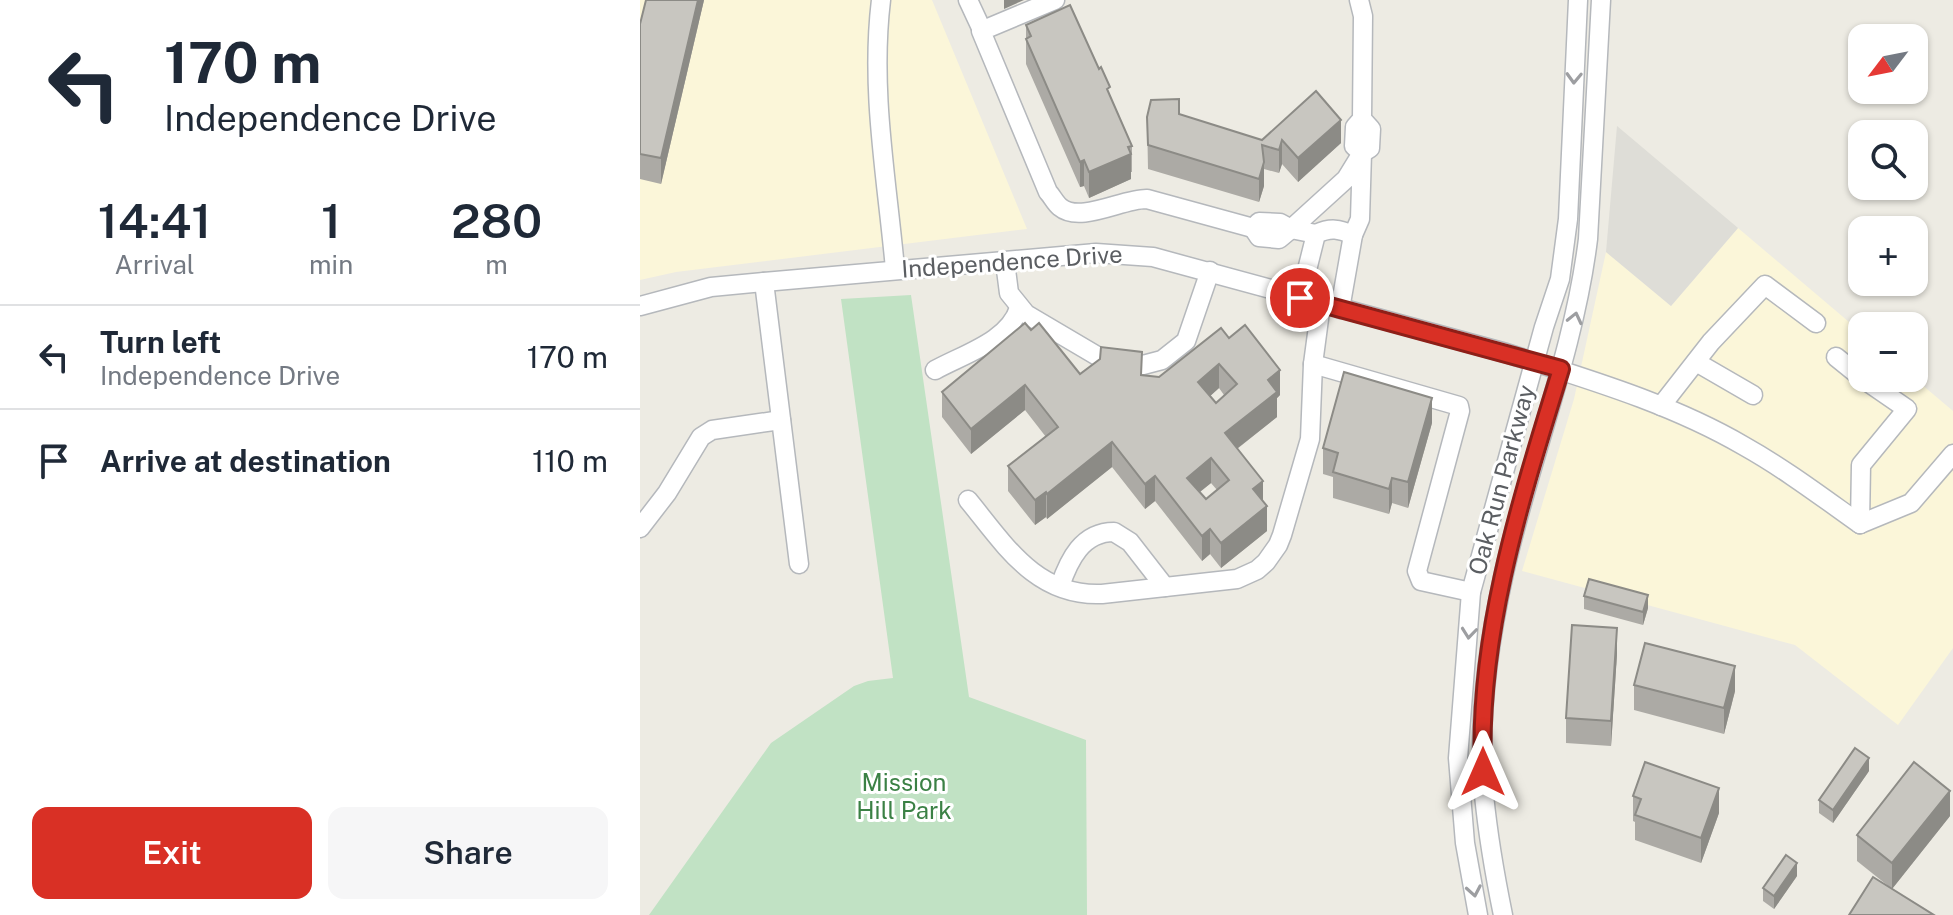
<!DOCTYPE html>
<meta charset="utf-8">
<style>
body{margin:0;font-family:"Public Sans",sans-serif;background:#f6f6f7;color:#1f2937;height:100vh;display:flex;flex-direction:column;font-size:30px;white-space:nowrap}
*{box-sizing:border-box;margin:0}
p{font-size:26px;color:#747a83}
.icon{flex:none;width:44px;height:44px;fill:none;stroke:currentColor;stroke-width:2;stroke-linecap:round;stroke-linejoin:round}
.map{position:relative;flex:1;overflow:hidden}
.sheet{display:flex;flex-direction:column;background:#fff;width:640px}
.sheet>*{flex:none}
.banner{background:#fff;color:#1f2937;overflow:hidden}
.needle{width:52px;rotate:238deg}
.fabs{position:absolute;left:1208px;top:24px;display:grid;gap:16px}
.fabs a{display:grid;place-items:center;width:80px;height:80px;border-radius:16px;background:#fff;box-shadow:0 2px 6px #0004;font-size:40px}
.pin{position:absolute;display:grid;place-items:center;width:68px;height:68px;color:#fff;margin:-34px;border:4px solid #fff;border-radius:50%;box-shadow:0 2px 8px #0007}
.me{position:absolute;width:88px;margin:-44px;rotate:0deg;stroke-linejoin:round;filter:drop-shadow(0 0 6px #0008)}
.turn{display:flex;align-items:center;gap:28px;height:168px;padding:0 32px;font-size:36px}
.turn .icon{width:104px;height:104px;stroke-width:2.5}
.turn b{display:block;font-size:56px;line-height:68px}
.eta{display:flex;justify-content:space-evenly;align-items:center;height:136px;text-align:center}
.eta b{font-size:48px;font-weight:600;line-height:56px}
.primary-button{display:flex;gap:16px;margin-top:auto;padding:16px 32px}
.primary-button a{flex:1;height:92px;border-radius:16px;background:#d93025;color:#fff;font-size:32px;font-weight:600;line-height:92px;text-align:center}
.primary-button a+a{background:#f6f6f7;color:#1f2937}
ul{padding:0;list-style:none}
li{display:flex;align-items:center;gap:24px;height:104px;padding:0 32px;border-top:2px solid #e0e1e3}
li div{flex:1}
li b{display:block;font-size:30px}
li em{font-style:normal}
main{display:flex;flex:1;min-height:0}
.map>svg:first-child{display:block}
.commercial{fill:#fbf6d9}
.industrial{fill:#deddd7}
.green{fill:#c1e2c4}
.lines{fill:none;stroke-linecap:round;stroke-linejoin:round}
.minor-casing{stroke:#b5b8bc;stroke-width:21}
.minor{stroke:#fff;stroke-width:18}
.wall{fill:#acaaa5;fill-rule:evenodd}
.shaded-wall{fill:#8c8b86}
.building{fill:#c8c6c0;stroke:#8c8b86;stroke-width:2;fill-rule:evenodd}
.oneway{stroke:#9d9ea1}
.route-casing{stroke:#8d1f18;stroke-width:20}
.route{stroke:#d93025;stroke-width:14}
.labels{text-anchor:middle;stroke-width:6;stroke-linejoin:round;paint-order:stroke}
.street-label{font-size:24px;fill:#5b5e62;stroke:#fff}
.park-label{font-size:24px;fill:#3b8145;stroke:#fff}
</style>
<main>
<section class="sheet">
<div class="banner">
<div class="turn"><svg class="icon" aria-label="left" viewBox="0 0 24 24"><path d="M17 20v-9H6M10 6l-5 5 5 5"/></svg><div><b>170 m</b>Independence Drive</div></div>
</div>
<div class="eta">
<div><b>14:41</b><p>Arrival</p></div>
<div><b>1</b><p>min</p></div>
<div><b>280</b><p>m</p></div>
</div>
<ul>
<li><svg class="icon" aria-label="left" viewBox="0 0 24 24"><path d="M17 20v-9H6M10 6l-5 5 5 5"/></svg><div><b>Turn left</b><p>Independence Drive</p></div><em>170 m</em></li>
<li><svg class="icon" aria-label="arrive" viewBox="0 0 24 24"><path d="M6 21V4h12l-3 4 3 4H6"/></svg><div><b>Arrive at destination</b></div><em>110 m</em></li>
</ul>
<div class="primary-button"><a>Exit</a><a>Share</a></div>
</section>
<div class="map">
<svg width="1313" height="915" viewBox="0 0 1313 915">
<rect width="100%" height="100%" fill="#edebe3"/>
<g class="commercial">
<path d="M0 0H292L387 229 36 272 0 280Z"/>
<path d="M1098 228 1222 333V378H1274L1313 411V648L1258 725 1155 645 882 571 934 399 966 252 1031 306Z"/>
</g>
<path class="industrial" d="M977 126 1098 228 1031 306 966 252Z"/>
<path class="green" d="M271 295 329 697 446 740 447 915H9L131 743 214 686 228 681 253 678 201 299Z"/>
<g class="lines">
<g class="minor-casing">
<g id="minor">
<path d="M241 0C230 91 247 179 255 269"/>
<path d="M328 0 342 30"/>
<path d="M415 0 341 31 408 192C412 196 415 203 420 207 440 224 484 198 507 199L613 228"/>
<path d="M719 0 723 16 722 119 715 127 714 146 722 153 730 148 731 129 722 119"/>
<path d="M619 222 640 223 651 229 639 239 619 237 613 228Z"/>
<path d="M676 234 651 229 706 179 722 153 720 219 713 235"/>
<path d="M365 262 369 293 386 314 464 360 503 365 522 360 546 341 570 271"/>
<path d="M124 282 159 564"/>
<path d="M660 298 676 234C691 227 699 229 713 235L700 309"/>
<path d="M0 306 71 287 124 282 456 253 513 257 866 353C947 379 1030 403 1104 446 1145 469 1182 497 1220 524"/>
<path d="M1196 357 1222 378"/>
<path d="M1056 362 1113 395"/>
<path d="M673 364 819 406 820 411 777 571 781 581 831 592"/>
<path d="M295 370C324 354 369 341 379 308"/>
<path d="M1021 406 1071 342 1125 285 1176 323"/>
<path d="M328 500C365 545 396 597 462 594L597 579 617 570 626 562 638 545 642 535 670 439 673 364 681 304"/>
<path d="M1220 524 1221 465 1267 409 1222 378"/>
<path d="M1220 524 1271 503 1313 454"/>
<path d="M0 528 27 493 61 437 72 430 141 420"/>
<path d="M420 586C429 560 442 532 474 532L490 542 525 587"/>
<path d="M838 915 825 843 818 758 831 592 904 327 920 279 928 219 938 0"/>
<path d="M863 915C855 876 848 835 844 795 837 721 848 645 864 573 889 461 934 353 948 239L961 0"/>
</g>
</g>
<use href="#minor" class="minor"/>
</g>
<g class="wall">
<path d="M6 0H64L21 184 0 179V24Z"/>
<path d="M386 25 470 97 492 146V172H491V179L449 198 444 186 440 187 386 64Z"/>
<path d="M539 114 622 140 701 143 658 182 642 164 639 173 624 169V186L619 202 508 169 507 117Z"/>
<path d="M391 330 440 374 502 375 519 377 589 338 640 395 637 398V417L597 449 623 501 627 531 581 568 570 554 562 561 515 501 505 509 472 467 407 519 406 517 395 525 368 491V466L406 437 385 410 331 454 302 417V392ZM579 388 584 395 576 403 570 396ZM571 483 577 490 566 499 560 492Z"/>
<path d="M792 423 768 508 752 503 749 514 693 498V477L683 474V448Z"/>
<path d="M944 596 1008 608 1003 625 944 609Z"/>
<path d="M977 654 971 746 926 743V718Z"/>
<path d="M994 685 1095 691 1084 734 994 710Z"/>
<path d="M1229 771 1193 823 1179 813V800Z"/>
<path d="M993 796 1079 813 1061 863 995 840V822L993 821Z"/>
<path d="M1310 816 1252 889 1217 861V835Z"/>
<path d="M1157 876 1134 909 1123 901V888Z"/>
</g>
<g class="shaded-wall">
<path d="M58 0H64L21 184V158Z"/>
<path d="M364 0H384L364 9Z"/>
<path d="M701 120V143L658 182V158Z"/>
<path d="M642 140V164L639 173V150Z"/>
<path d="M491 154V179L449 198V172Z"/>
<path d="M444 160V186L440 187V162Z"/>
<path d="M624 162V186L619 202V179Z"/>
<path d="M579 364V388L558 407V382Z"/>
<path d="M640 370V395L637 398V417L585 458V433L628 380Z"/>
<path d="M385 385V410L331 454V429Z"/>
<path d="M792 398V423L768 508V482Z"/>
<path d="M472 442V467L407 519V494Z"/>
<path d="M571 458V483L547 502V478Z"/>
<path d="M515 476V501L505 509V484Z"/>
<path d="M752 478V503L749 514V489Z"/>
<path d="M623 481V506L613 489Z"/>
<path d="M406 492V517L395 525V500Z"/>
<path d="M627 506V531L581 568V543Z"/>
<path d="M570 529V554L562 561V536Z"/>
<path d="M1008 595V608L1003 625V612Z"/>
<path d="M977 628V654L971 746V721Z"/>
<path d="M1095 666V691L1084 734V708Z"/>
<path d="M1229 758V771L1193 823V810Z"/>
<path d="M1079 788V813L1061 863V838Z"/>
<path d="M1310 791V816L1252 889V863Z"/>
<path d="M1157 863V876L1134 909V896Z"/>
</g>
<g class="building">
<path d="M6 0H58L21 158 0 154V24Z"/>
<path d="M430 5 459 69 461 67 470 87 467 89 492 146 488 147 491 154 449 172 444 160 440 162 386 39 391 36 386 25Z"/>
<path d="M676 91 701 120 658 158 642 140 639 150 622 145 624 162 619 179 508 145 507 117 511 100 539 99V114L622 140Z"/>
<path d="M385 323 391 330 399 323 440 374 460 359 461 347 502 352 501 375 519 377 581 328 589 338 605 325 640 370 628 380 637 392 585 433 623 481 613 489 627 506 581 543 570 529 562 536 515 476 505 484 472 442 407 494 406 492 395 500 368 466 418 427 385 385 331 429 302 392ZM579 364 597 384 576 403 558 382ZM571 458 589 480 566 499 547 478Z"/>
<path d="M704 372 792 398 768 482 752 478 749 489 693 472 698 453 683 448Z"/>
<path d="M949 579 1008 595 1003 612 944 596Z"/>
<path d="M932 625 977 628 971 721 926 718Z"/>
<path d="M1005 643 1095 666 1084 708 994 685Z"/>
<path d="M1215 748 1229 758 1193 810 1179 800Z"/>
<path d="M1005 762 1079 788 1061 838 995 815 1001 799 993 796Z"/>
<path d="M1274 762 1310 791 1252 863 1217 835Z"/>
<path d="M1146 855 1157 863 1134 896 1123 888Z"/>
<path d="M1233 877 1294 915H1209Z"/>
</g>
<defs><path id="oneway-chevron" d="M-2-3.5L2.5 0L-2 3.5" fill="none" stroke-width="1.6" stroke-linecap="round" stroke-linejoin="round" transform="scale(2)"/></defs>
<g class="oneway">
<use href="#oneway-chevron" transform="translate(934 78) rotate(92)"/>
<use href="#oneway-chevron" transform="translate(935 318) rotate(-77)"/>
<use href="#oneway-chevron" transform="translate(829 633) rotate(96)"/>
<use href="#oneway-chevron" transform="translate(834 891) rotate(80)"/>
</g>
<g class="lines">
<g class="route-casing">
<path id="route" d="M660 298 921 369C881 499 837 634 843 772"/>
</g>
<use href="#route" class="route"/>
</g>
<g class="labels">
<g class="street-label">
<text transform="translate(372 262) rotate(-4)" y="8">Independence Drive</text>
<text transform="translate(862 480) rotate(-75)" y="8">Oak Run Parkway</text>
</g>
<g class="park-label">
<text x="264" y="791">Mission<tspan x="264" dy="28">Hill Park</tspan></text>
</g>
</g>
</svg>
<div class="fabs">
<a><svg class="needle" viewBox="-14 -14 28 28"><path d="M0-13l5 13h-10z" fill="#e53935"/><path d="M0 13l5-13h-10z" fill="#747a83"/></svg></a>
<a><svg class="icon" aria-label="search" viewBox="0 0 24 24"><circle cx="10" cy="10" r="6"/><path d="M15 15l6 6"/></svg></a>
<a>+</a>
<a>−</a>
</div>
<div class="pin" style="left:660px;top:298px;background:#d93025"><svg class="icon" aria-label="arrive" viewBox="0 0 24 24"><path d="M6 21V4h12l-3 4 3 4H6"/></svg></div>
<svg class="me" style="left:843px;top:772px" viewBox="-20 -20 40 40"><path d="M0-17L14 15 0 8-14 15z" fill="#d93025" stroke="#fff" stroke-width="4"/></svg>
</div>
</main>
